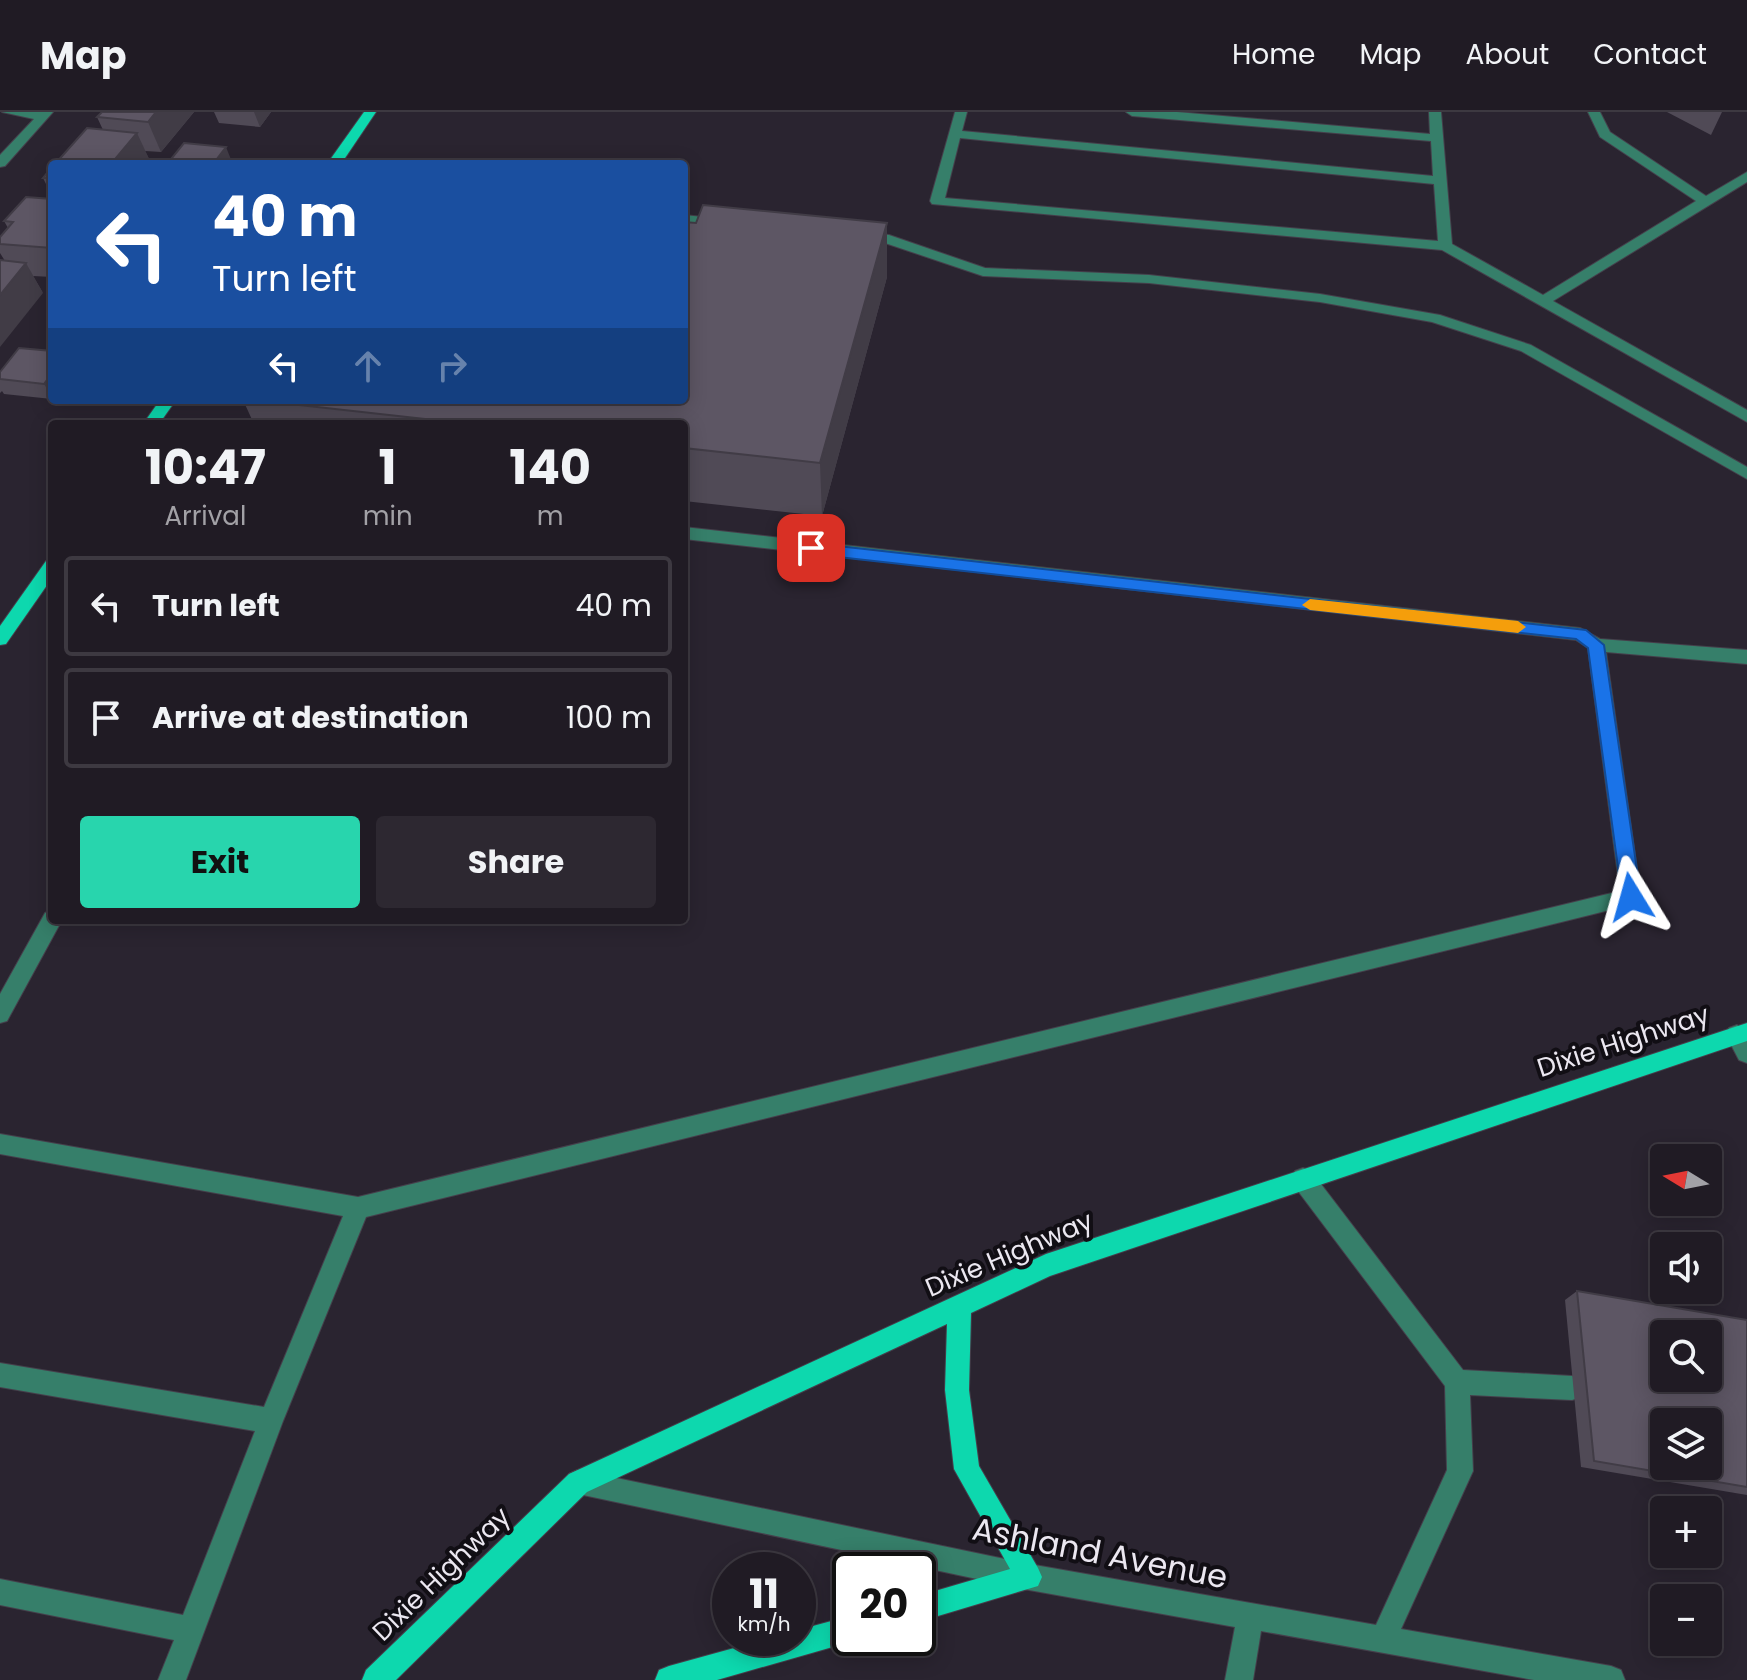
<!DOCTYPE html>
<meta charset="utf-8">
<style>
body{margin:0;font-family:Poppins,sans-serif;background:#2d2831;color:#f1f3f6;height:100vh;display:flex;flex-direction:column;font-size:30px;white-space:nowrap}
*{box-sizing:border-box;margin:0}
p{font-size:26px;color:#a2a1a6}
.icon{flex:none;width:44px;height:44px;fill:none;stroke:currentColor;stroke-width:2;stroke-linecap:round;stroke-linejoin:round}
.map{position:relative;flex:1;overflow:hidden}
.panel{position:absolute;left:48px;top:308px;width:640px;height:504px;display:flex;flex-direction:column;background:#201b24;border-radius:8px;box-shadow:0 4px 20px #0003,0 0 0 2px #3d3941}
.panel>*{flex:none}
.banner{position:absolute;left:48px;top:48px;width:640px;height:244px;border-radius:8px;box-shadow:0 4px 20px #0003,0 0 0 2px #3d3941;background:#1a4fa0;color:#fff;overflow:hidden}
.needle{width:52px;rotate:280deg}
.tools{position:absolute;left:1650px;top:1032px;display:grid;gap:16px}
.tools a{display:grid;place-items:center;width:72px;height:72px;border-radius:8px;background:#201b24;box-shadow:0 4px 20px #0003,0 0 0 2px #3d3941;font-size:40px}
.speed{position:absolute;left:712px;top:1440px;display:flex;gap:16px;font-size:40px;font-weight:700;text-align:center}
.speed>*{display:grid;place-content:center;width:104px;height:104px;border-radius:50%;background:#201b24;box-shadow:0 4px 20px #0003,0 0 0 2px #3d3941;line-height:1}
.speed small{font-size:20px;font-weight:400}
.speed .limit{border:4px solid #111;border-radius:12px;background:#fff;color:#111}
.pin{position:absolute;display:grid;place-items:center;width:68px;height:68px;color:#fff;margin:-34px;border-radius:16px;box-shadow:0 4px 12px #0006}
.me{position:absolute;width:88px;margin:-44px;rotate:352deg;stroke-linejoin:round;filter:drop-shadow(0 0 6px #0008)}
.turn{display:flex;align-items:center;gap:28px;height:168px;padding:0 32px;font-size:36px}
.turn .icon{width:104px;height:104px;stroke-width:2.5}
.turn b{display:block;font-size:56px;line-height:68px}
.lanes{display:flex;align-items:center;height:76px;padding:0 32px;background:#0003;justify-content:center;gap:40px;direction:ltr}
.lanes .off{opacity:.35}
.eta{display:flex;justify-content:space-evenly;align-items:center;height:136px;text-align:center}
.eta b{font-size:48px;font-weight:700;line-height:56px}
.button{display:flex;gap:16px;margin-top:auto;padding:16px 32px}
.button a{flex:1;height:92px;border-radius:8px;background:#28d5ad;color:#111;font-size:32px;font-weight:700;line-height:92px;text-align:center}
.button a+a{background:#2d2831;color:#f1f3f6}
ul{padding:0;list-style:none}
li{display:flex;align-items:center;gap:24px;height:100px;margin:0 16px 12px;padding:0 16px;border:4px solid #3d3941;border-radius:8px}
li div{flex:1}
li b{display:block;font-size:30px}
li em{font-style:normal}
header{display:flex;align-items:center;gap:48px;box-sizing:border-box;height:112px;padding:0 40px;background:#201b24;border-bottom:2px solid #3d3941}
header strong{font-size:38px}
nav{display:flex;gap:44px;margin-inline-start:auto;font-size:28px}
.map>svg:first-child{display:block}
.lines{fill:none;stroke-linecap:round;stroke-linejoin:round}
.minor-casing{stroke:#453f4b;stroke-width:2}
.major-casing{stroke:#453f4b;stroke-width:2}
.minor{fill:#367f6a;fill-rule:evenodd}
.major{fill:#0dd8ae;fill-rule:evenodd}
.wall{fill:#504a56}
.shaded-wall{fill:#413c46}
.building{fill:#5d5664;stroke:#413c46;stroke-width:2;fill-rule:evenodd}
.route{fill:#1a73e8;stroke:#114b97;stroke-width:2}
.slow{fill:#f59e0b}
.labels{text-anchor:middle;stroke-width:8;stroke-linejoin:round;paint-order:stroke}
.street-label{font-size:26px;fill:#ebe7f0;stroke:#110e14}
.near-street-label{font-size:32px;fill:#ebe7f0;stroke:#110e14}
</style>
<header>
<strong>Map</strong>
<nav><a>Home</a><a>Map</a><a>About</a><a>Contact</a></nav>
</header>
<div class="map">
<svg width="1747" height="1568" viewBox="0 0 1747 1568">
<rect width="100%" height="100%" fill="#2a2430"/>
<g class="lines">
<g class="minor-casing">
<g id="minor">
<path d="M2 0H53L5 54 0 55V43L34 7Z"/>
<path d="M955 0H967L962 19 1433 64 1431 29 1132 4 1126 0H1177L1430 22 1429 0H1441L1452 132 1543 183 1696 89 1600 25 1588 0H1600L1610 20 1706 84 1747 60V70L1553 189 1747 298V310L1442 138 932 92 930 89ZM960 26 1434 72 1438 129 945 86Z"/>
<path d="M684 103 722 107 729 111 722 115 684 111Z"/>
<path d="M862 120 889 123 985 156 1149 163 1320 182 1440 203 1531 233 1747 355V367L1521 239 1432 210 1320 190 1149 171 983 164 882 130 857 127 855 124Z"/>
<path d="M684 415 1580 516 1600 527 1747 538V552L1606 540 1641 785 1638 791 366 1105 283 1309 186 1568H158L174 1528 0 1493V1467L183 1503 255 1319 0 1275V1251L264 1295 343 1104 0 1042V1022L358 1085 1620 779 1588 536 1576 528 684 427Z"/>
<path d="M52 798V808H62L7 909 0 911V882L45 801Z"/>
<path d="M1737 913 1747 921V951L1739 948 1726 923 1729 916Z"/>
<path d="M1303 1056 1311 1059 1463 1258 1572 1264 1581 1267 1584 1276 1581 1285 1572 1288 1470 1283 1473 1359 1401 1517 1611 1554 1621 1558 1625 1568H1534L1261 1519 1253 1568H1225L1235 1515 1029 1478 569 1380 565 1371 569 1362 578 1358 1029 1452 1376 1513 1447 1358 1445 1274 1295 1075 1292 1067 1295 1059Z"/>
</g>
</g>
<g class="major-casing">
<g id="major">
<path d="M364 0H376L341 52H327Z"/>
<path d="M160 288H176L159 312H143Z"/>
<path d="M52 447V466L6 532 0 533V514L46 449Z"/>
<path d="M1747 911V929L1050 1164 971 1201 969 1278 979 1354 1038 1456 1042 1465 1038 1474 918 1510V1484L1010 1457 954 1357 945 1278 947 1212 587 1380 396 1568H362L366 1558 569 1362 1046 1142Z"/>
<path d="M850 1504V1526H860L850 1530 717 1568H655L659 1558 669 1554 770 1526H798V1518Z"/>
</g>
</g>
<use href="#minor" class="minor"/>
<use href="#major" class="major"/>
</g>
<g class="wall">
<path d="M102 0H194L161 40 145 39 151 51 103 18 97 5Z"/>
<path d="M214 0H271L260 15 219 11Z"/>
<path d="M1667 0H1722L1711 23Z"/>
<path d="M52 55V84L43 66Z"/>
<path d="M52 87V165L33 164 43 181 5 149 0 141V125L8 116 4 109Z"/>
<path d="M696 111H887V165L822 404 684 389V312H254L243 288H684Z"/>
<path d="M52 239V287L4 282 2 279 0 281V260Z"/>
<path d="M1577 1179 1747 1208V1383L1581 1355 1565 1188Z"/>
</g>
<g class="shaded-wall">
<path d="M156 0H194L161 40 148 10Z"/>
<path d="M254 0H271L260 15Z"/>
<path d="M137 21 151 51 150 52H111Z"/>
<path d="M226 35 232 50 231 52H213Z"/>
<path d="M887 111V165L822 404 820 351Z"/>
<path d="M26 151 43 181 0 235V183Z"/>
<path d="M52 261V285L44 272Z"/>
</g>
<g class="building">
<path d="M102 0H156L148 10 97 5Z"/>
<path d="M87 16 137 21 111 52H55Z"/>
<path d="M184 31 226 35 213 52H167Z"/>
<path d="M52 55V66H43Z"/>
<path d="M26 85 52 87V136L0 132V125L13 110 4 109Z"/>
<path d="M703 93 887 111 820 351 684 336V312H470L253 288H684V110L696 111Z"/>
<path d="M0 148 26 151 0 183Z"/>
<path d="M19 236 52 239V261L44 272 0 267V260Z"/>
<path d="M1577 1179 1747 1208V1375L1594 1349ZM1664 1222H1708V1266H1664ZM1664 1310H1708V1354H1664Z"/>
</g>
<path class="route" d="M811 431 1586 518 1604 533 1641 785 1631 792 1622 785 1588 536 1576 527 811 442 803 436Z"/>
<path class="slow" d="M1310 487 1518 509 1526 515 1518 521 1310 498 1302 493Z"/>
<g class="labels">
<g class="street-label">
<text transform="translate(1623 929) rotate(-18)" y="9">Dixie Highway</text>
<text transform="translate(1009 1142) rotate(-23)" y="9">Dixie Highway</text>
<text transform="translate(441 1462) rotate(-44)" y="9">Dixie Highway</text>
</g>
<g class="near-street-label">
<text transform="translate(1100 1441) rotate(11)" y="11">Ashland Avenue</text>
</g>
</g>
</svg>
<div class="tools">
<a><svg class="needle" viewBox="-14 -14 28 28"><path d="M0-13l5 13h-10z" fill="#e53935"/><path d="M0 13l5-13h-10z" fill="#a2a1a6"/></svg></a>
<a><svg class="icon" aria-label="sound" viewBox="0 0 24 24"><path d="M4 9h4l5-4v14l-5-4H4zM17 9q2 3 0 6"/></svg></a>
<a><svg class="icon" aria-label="search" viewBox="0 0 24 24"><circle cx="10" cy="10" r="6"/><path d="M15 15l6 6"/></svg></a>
<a><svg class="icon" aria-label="layers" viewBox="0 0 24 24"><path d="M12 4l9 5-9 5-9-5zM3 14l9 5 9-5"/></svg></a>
<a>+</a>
<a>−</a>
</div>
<div class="speed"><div>11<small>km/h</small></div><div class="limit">20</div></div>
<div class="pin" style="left:811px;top:436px;background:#d93025"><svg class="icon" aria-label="arrive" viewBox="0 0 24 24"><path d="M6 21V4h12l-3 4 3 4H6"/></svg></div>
<svg class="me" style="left:1631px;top:785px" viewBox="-20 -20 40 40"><path d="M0-17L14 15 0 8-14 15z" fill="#1a73e8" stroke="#fff" stroke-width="4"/></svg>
<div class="banner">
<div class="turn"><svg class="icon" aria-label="left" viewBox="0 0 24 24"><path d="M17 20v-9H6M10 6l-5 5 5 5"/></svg><div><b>40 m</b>Turn left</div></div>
<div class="lanes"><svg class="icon" aria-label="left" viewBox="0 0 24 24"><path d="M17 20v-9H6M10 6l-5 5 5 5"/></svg><svg class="icon off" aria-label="ahead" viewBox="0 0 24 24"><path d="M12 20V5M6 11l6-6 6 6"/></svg><svg class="icon off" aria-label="right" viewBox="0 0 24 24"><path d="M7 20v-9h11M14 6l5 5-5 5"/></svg></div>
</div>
<section class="panel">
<div class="eta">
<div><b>10:47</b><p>Arrival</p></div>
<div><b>1</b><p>min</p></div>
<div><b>140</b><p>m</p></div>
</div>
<ul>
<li><svg class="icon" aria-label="left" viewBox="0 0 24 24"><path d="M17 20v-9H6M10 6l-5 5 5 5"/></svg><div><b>Turn left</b></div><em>40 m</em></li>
<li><svg class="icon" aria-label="arrive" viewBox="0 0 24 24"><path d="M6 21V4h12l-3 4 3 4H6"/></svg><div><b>Arrive at destination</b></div><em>100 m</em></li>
</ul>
<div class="button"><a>Exit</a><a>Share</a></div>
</section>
</div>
